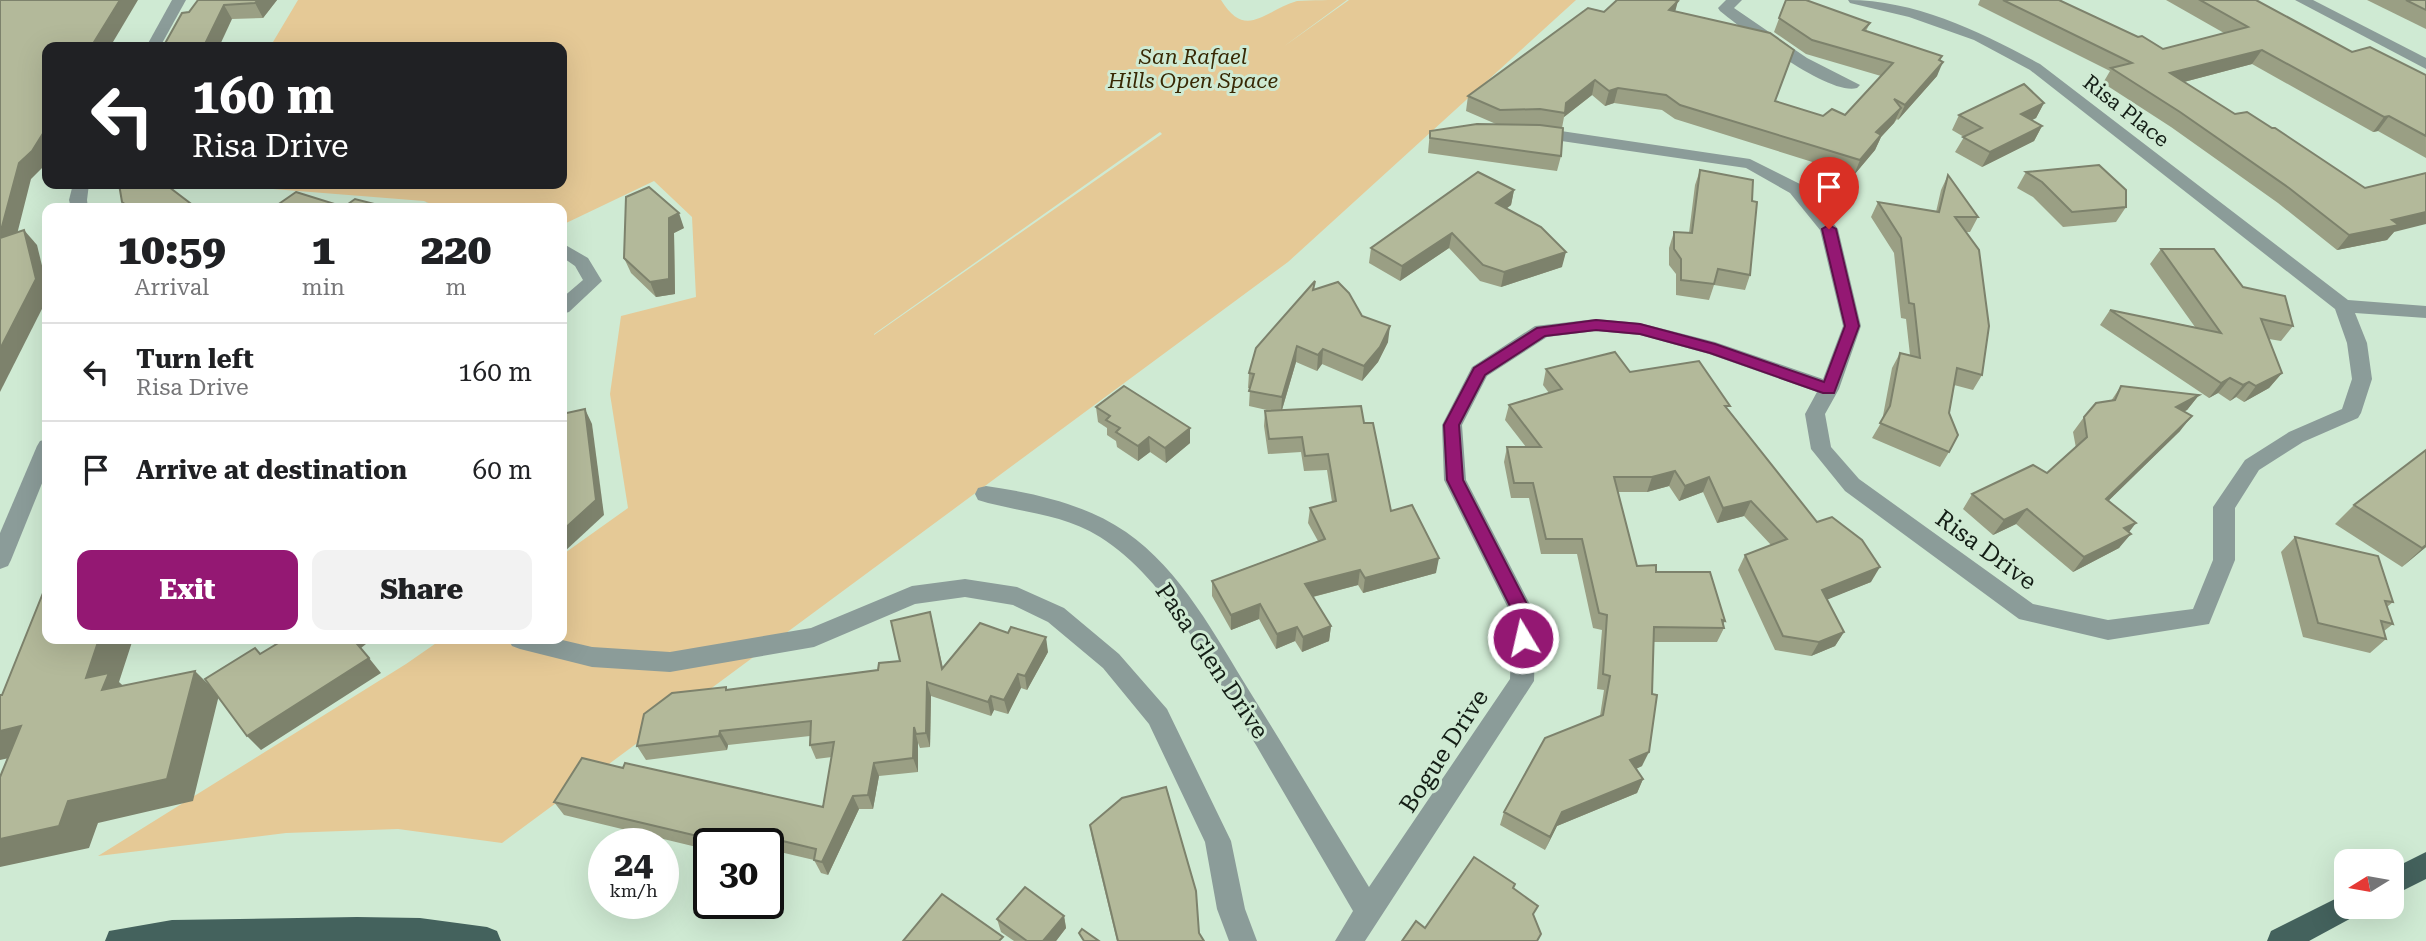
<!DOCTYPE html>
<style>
body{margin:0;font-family:"Roboto Serif",serif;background:#f2f2f2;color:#202124;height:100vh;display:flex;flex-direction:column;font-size:26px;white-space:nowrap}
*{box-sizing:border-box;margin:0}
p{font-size:23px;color:#757577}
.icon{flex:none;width:38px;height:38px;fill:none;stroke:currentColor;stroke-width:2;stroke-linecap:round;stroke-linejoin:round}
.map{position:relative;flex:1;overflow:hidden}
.panel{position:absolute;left:42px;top:203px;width:525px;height:441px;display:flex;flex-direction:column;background:#fff;border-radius:14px;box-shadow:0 7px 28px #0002}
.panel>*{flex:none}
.hud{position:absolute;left:42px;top:42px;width:525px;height:147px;border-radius:14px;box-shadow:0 7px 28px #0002;background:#202124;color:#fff;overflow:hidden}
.needle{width:46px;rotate:259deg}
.buttons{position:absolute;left:2334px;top:849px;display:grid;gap:14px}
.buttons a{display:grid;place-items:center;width:70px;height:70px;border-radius:14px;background:#fff;box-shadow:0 7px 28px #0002;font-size:35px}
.speed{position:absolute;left:588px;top:828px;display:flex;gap:14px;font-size:35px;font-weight:700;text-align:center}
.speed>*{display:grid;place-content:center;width:91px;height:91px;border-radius:50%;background:#fff;box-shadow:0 7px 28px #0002;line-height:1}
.speed small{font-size:18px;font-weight:400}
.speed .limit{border:4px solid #111;border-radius:10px;background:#fff;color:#111}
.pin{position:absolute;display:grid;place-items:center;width:60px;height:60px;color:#fff;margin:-72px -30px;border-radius:50% 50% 50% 0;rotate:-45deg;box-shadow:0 0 7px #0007}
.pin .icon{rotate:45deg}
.me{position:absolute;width:77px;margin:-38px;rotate:351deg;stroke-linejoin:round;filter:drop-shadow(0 0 5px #0008)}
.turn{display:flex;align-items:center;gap:24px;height:147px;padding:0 35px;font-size:32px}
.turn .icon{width:91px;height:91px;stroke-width:2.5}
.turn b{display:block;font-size:49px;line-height:60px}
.eta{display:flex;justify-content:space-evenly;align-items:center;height:119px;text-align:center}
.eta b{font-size:42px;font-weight:800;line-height:49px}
.action{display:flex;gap:14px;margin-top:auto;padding:14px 35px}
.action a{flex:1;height:80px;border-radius:14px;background:#941873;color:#fff;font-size:28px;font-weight:800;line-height:80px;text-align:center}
.action a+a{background:#f2f2f2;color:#202124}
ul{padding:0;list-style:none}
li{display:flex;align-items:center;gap:21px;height:98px;padding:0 35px;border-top:2px solid #e0e0e0}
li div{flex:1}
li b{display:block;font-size:26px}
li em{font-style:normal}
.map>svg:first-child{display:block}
.green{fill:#e5c996;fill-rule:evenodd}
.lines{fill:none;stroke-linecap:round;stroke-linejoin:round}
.minor{fill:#8b9c99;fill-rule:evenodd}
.major{fill:#44625d;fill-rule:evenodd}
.wall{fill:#9a9f84}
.shaded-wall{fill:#7d826c}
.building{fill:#b3b99a;stroke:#7d826c;stroke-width:2}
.route{fill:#941873;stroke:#60104b;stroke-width:2}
.labels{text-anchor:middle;stroke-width:6;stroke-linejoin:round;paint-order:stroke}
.far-park-label{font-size:21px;font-style:italic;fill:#382804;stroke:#cfead3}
.far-street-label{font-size:21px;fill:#141e16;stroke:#cfead3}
.street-label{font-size:24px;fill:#141e16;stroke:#cfead3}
</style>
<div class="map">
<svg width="2426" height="941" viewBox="0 0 2426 941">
<rect width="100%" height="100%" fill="#cfead3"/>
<path class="green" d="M298 0H1221C1246 41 1265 10 1297 1 1311 0 1332 0 1347 0L1283 47 1349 0H1576L1288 262 502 843 398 829 286 833 98 856 406 664 442 639H562V555L628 508 610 394 621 316 696 297 692 217 654 181 562 225V208H440L424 201 221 185 562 184V47H270ZM1160 132 1162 134 874 335V334Z"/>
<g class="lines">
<g class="minor">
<path d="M172 0H186L160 47H146Z"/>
<path d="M1726 0H1742L1734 8 1807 58 1860 85 1857 88C1828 96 1744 30 1720 11L1718 8Z"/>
<path d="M1848 0C1916 0 1981 32 2040 64L2348 300 2426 306V318L2355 313 2367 343 2372 379 2361 413 2358 418 2303 442 2259 470 2235 508V560L2209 624 2108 640 2019 619 1845 491 1811 449 1805 414 1817 392 1709 354 1640 335 1596 331 1547 337 1487 376 1462 425 1466 480 1536 616 1534 681 1365 941H1335L1353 911C1321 856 1288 800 1256 745 1215 676 1169 580 1100 537 1062 513 1020 513 978 500L975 494 978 488 986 486C1035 493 1085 504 1126 532 1181 570 1216 637 1250 692 1290 756 1329 822 1369 887L1510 679 1512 616 1444 480 1442 425 1472 367 1535 326 1596 319 1640 323 1715 342 1823 379 1843 326 1820 230 1790 193 1746 168 1534 137 1526 132 1528 129 1534 127 1750 159 1802 185 1838 229 1861 326 1839 389 1825 414 1831 447 1859 479 2033 604 2108 620 2193 609 2213 560V507L2245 460 2289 432 2342 409 2352 379 2347 343 2335 309 2030 70 1974 40 1909 17 1850 3Z"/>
<path d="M2295 0H2313L2426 58V69Z"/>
<path d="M73 184H89L87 200 88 208H71L69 200Z"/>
<path d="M562 243 588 258 602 281 569 312 562 314V298L583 280 575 266 562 257Z"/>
<path d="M47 439V471L11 560 8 566 0 569V533L37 446 40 441Z"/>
<path d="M965 579 1017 587 1064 608 1119 654 1167 709 1231 841 1245 909 1257 941H1229L1217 909 1205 842 1149 724 1103 668 1048 622 1013 605 965 597 915 604 814 647 670 672 592 667 520 649 512 646 508 639H558L592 647 670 652 811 628 912 586Z"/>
</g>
<g class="major">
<path d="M2426 852V879L2392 896V869Z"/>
<path d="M2347 893V906H2360L2357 915 2309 941H2267L2271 931Z"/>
<path d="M357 917 420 918 487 927 497 931 501 941H105L109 931 172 920Z"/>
</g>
</g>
<g class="wall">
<path d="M198 0H277L263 18 232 19 189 12Z"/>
<path d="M1786 0 1870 23 1866 31 1940 60 1937 76 1898 120 1897 119 1894 123 1881 137 1875 150 1854 175 1675 119 1662 110 1614 103 1605 106 1592 95 1564 117 1562 128 1561 156 1557 171 1428 153 1430 131 1496 124 1466 111 1468 96 1604 12H1675L1775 101 1823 116 1845 115 1881 76 1806 54 1774 32Z"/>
<path d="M1980 0H2059L2163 49 2224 33 2166 0H2256L2352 52 2426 75V158L2378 131 2373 132 2252 64 2184 82 2394 232 2387 240 2337 250 2278 203 2171 127 2103 83 2110 71 1978 5Z"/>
<path d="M2367 0H2426V29Z"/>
<path d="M2044 103 2036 118 2032 120 2042 126 2034 141 1982 167 1955 152 1964 137 1952 130 1959 115Z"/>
<path d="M1700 170 1752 201 1750 275 1745 290 1714 285 1709 300 1676 295V274L1669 265V248L1674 232 1689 233 1695 185Z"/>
<path d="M2026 172 2126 207 2116 222 2063 227 2033 197 2017 188Z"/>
<path d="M1948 175 1978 217 1970 232H1966L1982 375 1973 390 1954 385 1949 413V452L1940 467 1872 438 1882 421 1892 368 1900 353 1910 355 1906 319 1901 318 1894 253 1871 217 1878 202 1936 212 1941 190Z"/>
<path d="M1514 190 1511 205 1506 209 1562 267 1501 287 1480 281 1449 248 1400 281 1369 263 1371 248Z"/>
<path d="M626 197 684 228 674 233 675 294 656 297 631 273 624 258Z"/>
<path d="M2161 249 2243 287 2293 326 2281 341 2269 339 2282 373 2269 388 2244 402 2236 397 2230 401 2218 393 2209 398 2100 325 2110 310 2195 327 2150 264Z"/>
<path d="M1315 290 1362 316 1388 342 1378 362 1362 381 1322 364 1317 371 1296 362 1282 410 1364 423 1391 511 1436 573 1363 593 1358 585 1313 597 1331 626 1329 641 1302 652 1295 641 1276 649 1259 619 1231 630 1212 596V581L1318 541 1308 523 1310 508 1332 502 1327 470 1304 471 1301 452 1268 454 1264 426 1265 411H1271L1249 406 1250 388H1248L1249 373Z"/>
<path d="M1546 369 1630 372 1728 409 1817 522 1871 582 1827 599 1844 632 1835 646 1811 656 1775 650 1738 570 1745 555 1771 545 1744 516 1717 523 1703 492 1679 501 1669 486 1647 492H1618L1637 566 1656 572 1725 621 1723 625 1724 628 1717 642H1654L1642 766 1636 769 1643 779 1637 793 1557 826 1545 850 1500 825 1504 812 1600 716 1604 690 1597 689 1602 630 1593 628 1577 554H1541L1529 498H1511L1504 462 1507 447H1526L1505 420 1509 405 1549 393 1543 385Z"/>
<path d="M2121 386 2199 395 2187 410 2184 411 2180 431 2109 500 2129 532 2119 548 2073 572 2016 524 1993 535 1963 509 1972 494 2047 473 2076 448 2073 432 2084 417 2111 401Z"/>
<path d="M1096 407 1190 443 1166 463 1150 452 1138 461 1117 447 1116 441 1107 435V428L1098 422Z"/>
<path d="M2354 505 2426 547 2402 567 2335 524Z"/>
<path d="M2295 537 2393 602 2387 607 2393 624 2384 631 2386 639 2370 653 2303 637 2281 552Z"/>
<path d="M930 612 943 668 1048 652 1027 690 1021 688 1008 714 994 710 991 716 931 696 930 747 920 748 918 743V772L879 776 873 809H859L828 875 821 873 814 860 780 852 768 844H709V850L564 815 554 802 623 768 823 807 832 757 816 759 810 745V736L728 745 727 750 646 760 637 746 726 687 727 690 878 670 900 661Z"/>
<path d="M1090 825 1199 933 1204 941H1117L1092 838Z"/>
<path d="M1064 916 1066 928 1056 941H1014L1001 932 997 919Z"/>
</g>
<g class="shaded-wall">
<path d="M120 0H138L110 47H91Z"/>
<path d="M258 0H277L263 18 255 3Z"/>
<path d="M1678 1 1674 16 1669 10Z"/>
<path d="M224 5 232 19 219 47H194Z"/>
<path d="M2262 50 2252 64 2161 88 2170 73Z"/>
<path d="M1942 56 1936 70 1943 62 1937 76 1898 120 1905 105Z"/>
<path d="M1595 80 1592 95 1564 117 1566 103Z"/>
<path d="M1618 88 1614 103 1605 106 1609 91Z"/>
<path d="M2044 103 2036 118 2013 129 2021 114Z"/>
<path d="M1901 108 1894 123 1881 137 1875 150 1854 175 1860 160 1876 132Z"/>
<path d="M2389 116 2378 131 2373 132 2384 117Z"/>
<path d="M2042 126 2034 141 1982 167 1990 152Z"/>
<path d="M47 127V161L44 166 31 179 12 254 0 240V234L19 163Z"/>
<path d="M1514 190 1511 205 1493 218 1496 203Z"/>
<path d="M2426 212V224L2394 232 2387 240 2337 250 2349 235 2392 220Z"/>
<path d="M679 213 684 228 674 233 675 294 656 297 650 282 669 218Z"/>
<path d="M24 230 37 245 47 286V299L0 392V349Z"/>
<path d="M1452 233 1449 248 1400 281 1402 266Z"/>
<path d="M1566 252 1562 267 1501 287 1504 272Z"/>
<path d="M1390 326 1388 342 1378 362 1362 381 1364 366Z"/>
<path d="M1297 346 1296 362 1281 413 1282 397Z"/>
<path d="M1323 349 1322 364 1317 371 1318 355Z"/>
<path d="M2282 373 2269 388 2244 402 2256 386Z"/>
<path d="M2230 378 2218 393 2209 398 2221 383Z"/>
<path d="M2249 382 2236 397 2230 401 2243 385Z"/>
<path d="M2199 395 2187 410 2164 422 2176 407Z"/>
<path d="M585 409 592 424 604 515 564 552 562 547V531Z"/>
<path d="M2192 416 2180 431 2095 514 2106 499Z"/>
<path d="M1190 428V443L1166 463 1165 448Z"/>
<path d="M1149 437 1150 452 1138 461V446Z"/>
<path d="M1675 471 1669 486 1647 492 1652 477Z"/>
<path d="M1709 477 1703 492 1679 501 1685 486Z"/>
<path d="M1751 501 1744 516 1717 523 1723 508Z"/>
<path d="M2027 509 2016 524 1993 535 2004 520Z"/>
<path d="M2136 523 2126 536 2131 534 2119 548 2073 572 2084 557 2124 528Z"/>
<path d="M2426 545V547L2402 567Z"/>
<path d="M1439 558 1436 573 1363 593 1365 578Z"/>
<path d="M1880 567 1871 582 1814 605 1822 590Z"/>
<path d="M1360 570 1358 585 1304 599 1305 584Z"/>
<path d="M1260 604 1259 619 1231 630V615Z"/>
<path d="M1331 626 1329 641 1302 652 1303 637Z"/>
<path d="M1297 627 1295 641 1276 649 1277 634Z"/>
<path d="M1844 632 1835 646 1811 656 1819 642Z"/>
<path d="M1046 637 1048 652 1027 690 1025 676Z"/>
<path d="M99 639H133L119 682 135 697 129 714 86 678Z"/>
<path d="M353 639H362L366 644 361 648 381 673 261 750 247 736Z"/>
<path d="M195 671 219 695 193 801 98 823 89 848 0 867V839L68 801Z"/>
<path d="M1018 674 1021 688 1008 714 1004 700Z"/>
<path d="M927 682 931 696 930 747 926 733Z"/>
<path d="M991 696 994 710 991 716 988 702Z"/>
<path d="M21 726 50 749 0 760V731Z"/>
<path d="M914 727 918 743V772L913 758Z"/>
<path d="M720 731 728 745 727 750 719 736Z"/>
<path d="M1649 752 1642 766 1624 774 1630 760Z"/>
<path d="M874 763 879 776 873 809 868 795Z"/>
<path d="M1643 779 1637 793 1557 826 1545 850 1562 812Z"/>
<path d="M853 796 859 809 828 875 822 862Z"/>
<path d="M774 839 780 852 768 877V849Z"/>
<path d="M1064 916 1066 928 1056 941H1043Z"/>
</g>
<g class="building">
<path d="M0 0H120L91 47H47V127L32 151 19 163 0 234Z"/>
<path d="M198 0H258L255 3 224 5 205 44 194 45V47H163L182 13 189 12Z"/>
<path d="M1617 0H1674L1678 1 1669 10 1770 33 1794 50 1775 101 1823 116 1832 109 1845 115 1893 63 1812 40 1779 18 1786 0H1806L1870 23 1863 30 1942 56 1939 60 1943 62 1905 105 1894 99 1901 108 1876 132 1881 135 1860 160 1680 105 1666 95 1618 88 1609 91 1595 80 1566 103 1565 113 1540 109 1500 110 1468 96 1588 8 1604 12Z"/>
<path d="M2003 0H2059L2138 37 2142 36 2163 49 2248 27 2200 0H2256L2352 52 2370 47 2426 75V136L2389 116 2384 117 2262 50 2170 73 2235 114 2247 112 2272 128H2275L2365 188 2426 173V212L2392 220 2399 225 2349 235 2289 188 2180 112 2111 68 2132 63Z"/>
<path d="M2406 0H2426V10Z"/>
<path d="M2024 84 2044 103 2021 114 2042 126 1990 152 1963 137 1982 128 1959 115Z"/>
<path d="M1477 124 1540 125 1563 128 1561 156 1430 138V131Z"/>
<path d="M2099 165 2126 190V207L2072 212 2042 182 2026 172Z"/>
<path d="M1700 170 1753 180 1752 201 1757 202 1750 275 1718 269 1714 284 1681 280V259L1674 249V232L1692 233Z"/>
<path d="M1478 172 1514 190 1496 203 1541 227 1566 252 1504 272 1483 265 1452 233 1402 266 1371 248Z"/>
<path d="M1948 175 1978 217H1955L1979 250 1989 326 1982 375 1957 368 1949 413 1958 435 1949 452 1880 423 1890 406 1900 353 1920 358 1914 304 1909 303 1901 238 1878 202 1939 212Z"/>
<path d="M119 184H165L194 206 218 208H130L122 202Z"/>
<path d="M649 187 679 213 669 218V279L650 282 624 258 626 197Z"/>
<path d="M296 192 344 207 355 199 390 208H273Z"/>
<path d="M427 204 435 208H420Z"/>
<path d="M24 230 36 279 0 349V238Z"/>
<path d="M2161 249H2214L2243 287 2285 296 2293 326 2261 319 2282 373 2256 386 2249 382 2243 385 2230 378 2221 383 2110 310 2221 333Z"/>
<path d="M1315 281 1313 290 1338 282 1349 293 1362 316 1390 326 1380 347 1364 366 1323 349 1318 355 1297 346 1282 397 1249 391 1254 374 1249 373 1256 348Z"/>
<path d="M1615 352 1630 372 1699 361 1730 406H1725L1817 522 1832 517 1862 540 1880 567 1822 590 1844 632 1819 642 1783 636 1745 555 1787 539 1751 501 1723 508 1709 477 1685 486 1675 471 1652 477H1614L1637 566 1656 565V572H1710L1725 621 1722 620 1724 628 1654 627 1652 694 1657 695 1649 752 1630 760 1643 779 1562 812 1550 837 1504 812 1545 738 1603 715 1610 676 1603 674 1607 615 1599 613 1582 539H1546L1533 483H1514L1507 447H1541L1509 405 1562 389 1546 369Z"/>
<path d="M1124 386 1190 428 1165 448 1149 437 1138 446 1116 432 1120 428 1106 420 1110 416 1096 407Z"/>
<path d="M2121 386 2199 395 2176 407 2192 416 2106 499 2136 523 2124 528 2131 534 2084 557 2027 509 2004 520 1972 494 2033 465 2047 473 2087 437 2084 417 2096 403 2115 400Z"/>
<path d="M1361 406 1364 423H1373L1391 511 1412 505 1439 558 1365 578 1360 570 1305 584 1331 626 1303 637 1297 627 1277 634 1260 604 1231 615 1212 581 1325 539 1310 508 1336 501 1328 454 1305 456 1302 437 1269 439 1265 411Z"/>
<path d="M585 409 596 500 562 531V414Z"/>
<path d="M2426 450V545L2422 548 2354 505Z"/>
<path d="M2295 537 2378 556 2393 602 2385 601 2393 624 2381 621 2386 639 2318 623Z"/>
<path d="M47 583V639H99L86 678 109 673 102 690 195 671 167 779 68 801 59 826 0 839V777L21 726 0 731V695H2Z"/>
<path d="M930 612 942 669 980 623 1008 633 1011 627 1046 637 1025 676 1018 674 1004 700 991 696 988 702 927 682 926 733 916 734 914 727 913 758 874 763 868 795 853 796 822 862 814 860 816 849 774 839 768 849V844H723V842L554 802 582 758 623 768 625 763 823 807 834 742 810 745 811 721 720 731 719 736 637 746 644 714 672 693 726 687V690L878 670 879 663 900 661 891 621Z"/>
<path d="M285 639H353L369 658 247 736 205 679 255 648 260 654Z"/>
<path d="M1166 787 1196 891 1199 933 1204 941H1118L1090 825 1122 798Z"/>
<path d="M1474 857 1515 884 1513 888 1538 906 1533 914 1541 934 1537 941H1402L1416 921 1425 928Z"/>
<path d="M1025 887 1064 916 1043 941H1027L997 919Z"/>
<path d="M942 894 1003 937 999 941H903Z"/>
<path d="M1082 929 1099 941H1084L1079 933Z"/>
</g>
<path class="route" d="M1829 225 1836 229 1859 326 1834 393H1823L1710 353 1640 334 1596 330 1545 336 1485 375 1459 425 1463 480 1533 616 1529 643 1523 645 1517 643 1514 638 1515 616 1447 480 1444 425 1474 368 1537 328 1596 320 1640 324 1715 344 1824 382 1845 326 1822 229Z"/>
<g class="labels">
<g class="far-park-label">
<text x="1193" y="64">San Rafael<tspan x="1193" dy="24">Hills Open Space</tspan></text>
</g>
<g class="far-street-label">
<text transform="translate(2126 111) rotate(38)" y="7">Risa Place</text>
</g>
<g class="street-label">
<text transform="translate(1986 550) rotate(36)" y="8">Risa Drive</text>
<text transform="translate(1212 661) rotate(56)" y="8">Pasa Glen Drive</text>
<text transform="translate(1444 751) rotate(-57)" y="8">Bogue Drive</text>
</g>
</g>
</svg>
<div class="buttons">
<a><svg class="needle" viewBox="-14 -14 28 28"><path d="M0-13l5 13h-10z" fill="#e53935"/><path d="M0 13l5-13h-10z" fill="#757577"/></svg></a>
</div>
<div class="speed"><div>24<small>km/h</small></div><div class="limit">30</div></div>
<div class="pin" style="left:1829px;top:229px;background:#d93025"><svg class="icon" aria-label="arrive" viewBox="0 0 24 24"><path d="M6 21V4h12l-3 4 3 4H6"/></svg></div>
<svg class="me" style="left:1523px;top:638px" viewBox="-20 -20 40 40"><circle r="17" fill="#941873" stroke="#fff" stroke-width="3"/><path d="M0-11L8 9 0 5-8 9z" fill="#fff"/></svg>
<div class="hud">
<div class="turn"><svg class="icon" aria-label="left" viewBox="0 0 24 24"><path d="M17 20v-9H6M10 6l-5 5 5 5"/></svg><div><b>160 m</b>Risa Drive</div></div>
</div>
<section class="panel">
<div class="eta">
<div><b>10:59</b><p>Arrival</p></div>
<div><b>1</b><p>min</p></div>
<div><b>220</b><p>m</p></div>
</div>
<ul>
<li><svg class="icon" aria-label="left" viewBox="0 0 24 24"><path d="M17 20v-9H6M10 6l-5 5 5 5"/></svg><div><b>Turn left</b><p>Risa Drive</p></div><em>160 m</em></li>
<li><svg class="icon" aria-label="arrive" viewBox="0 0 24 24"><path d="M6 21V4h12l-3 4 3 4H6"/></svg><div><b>Arrive at destination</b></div><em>60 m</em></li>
</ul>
<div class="action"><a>Exit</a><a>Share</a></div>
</section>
</div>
